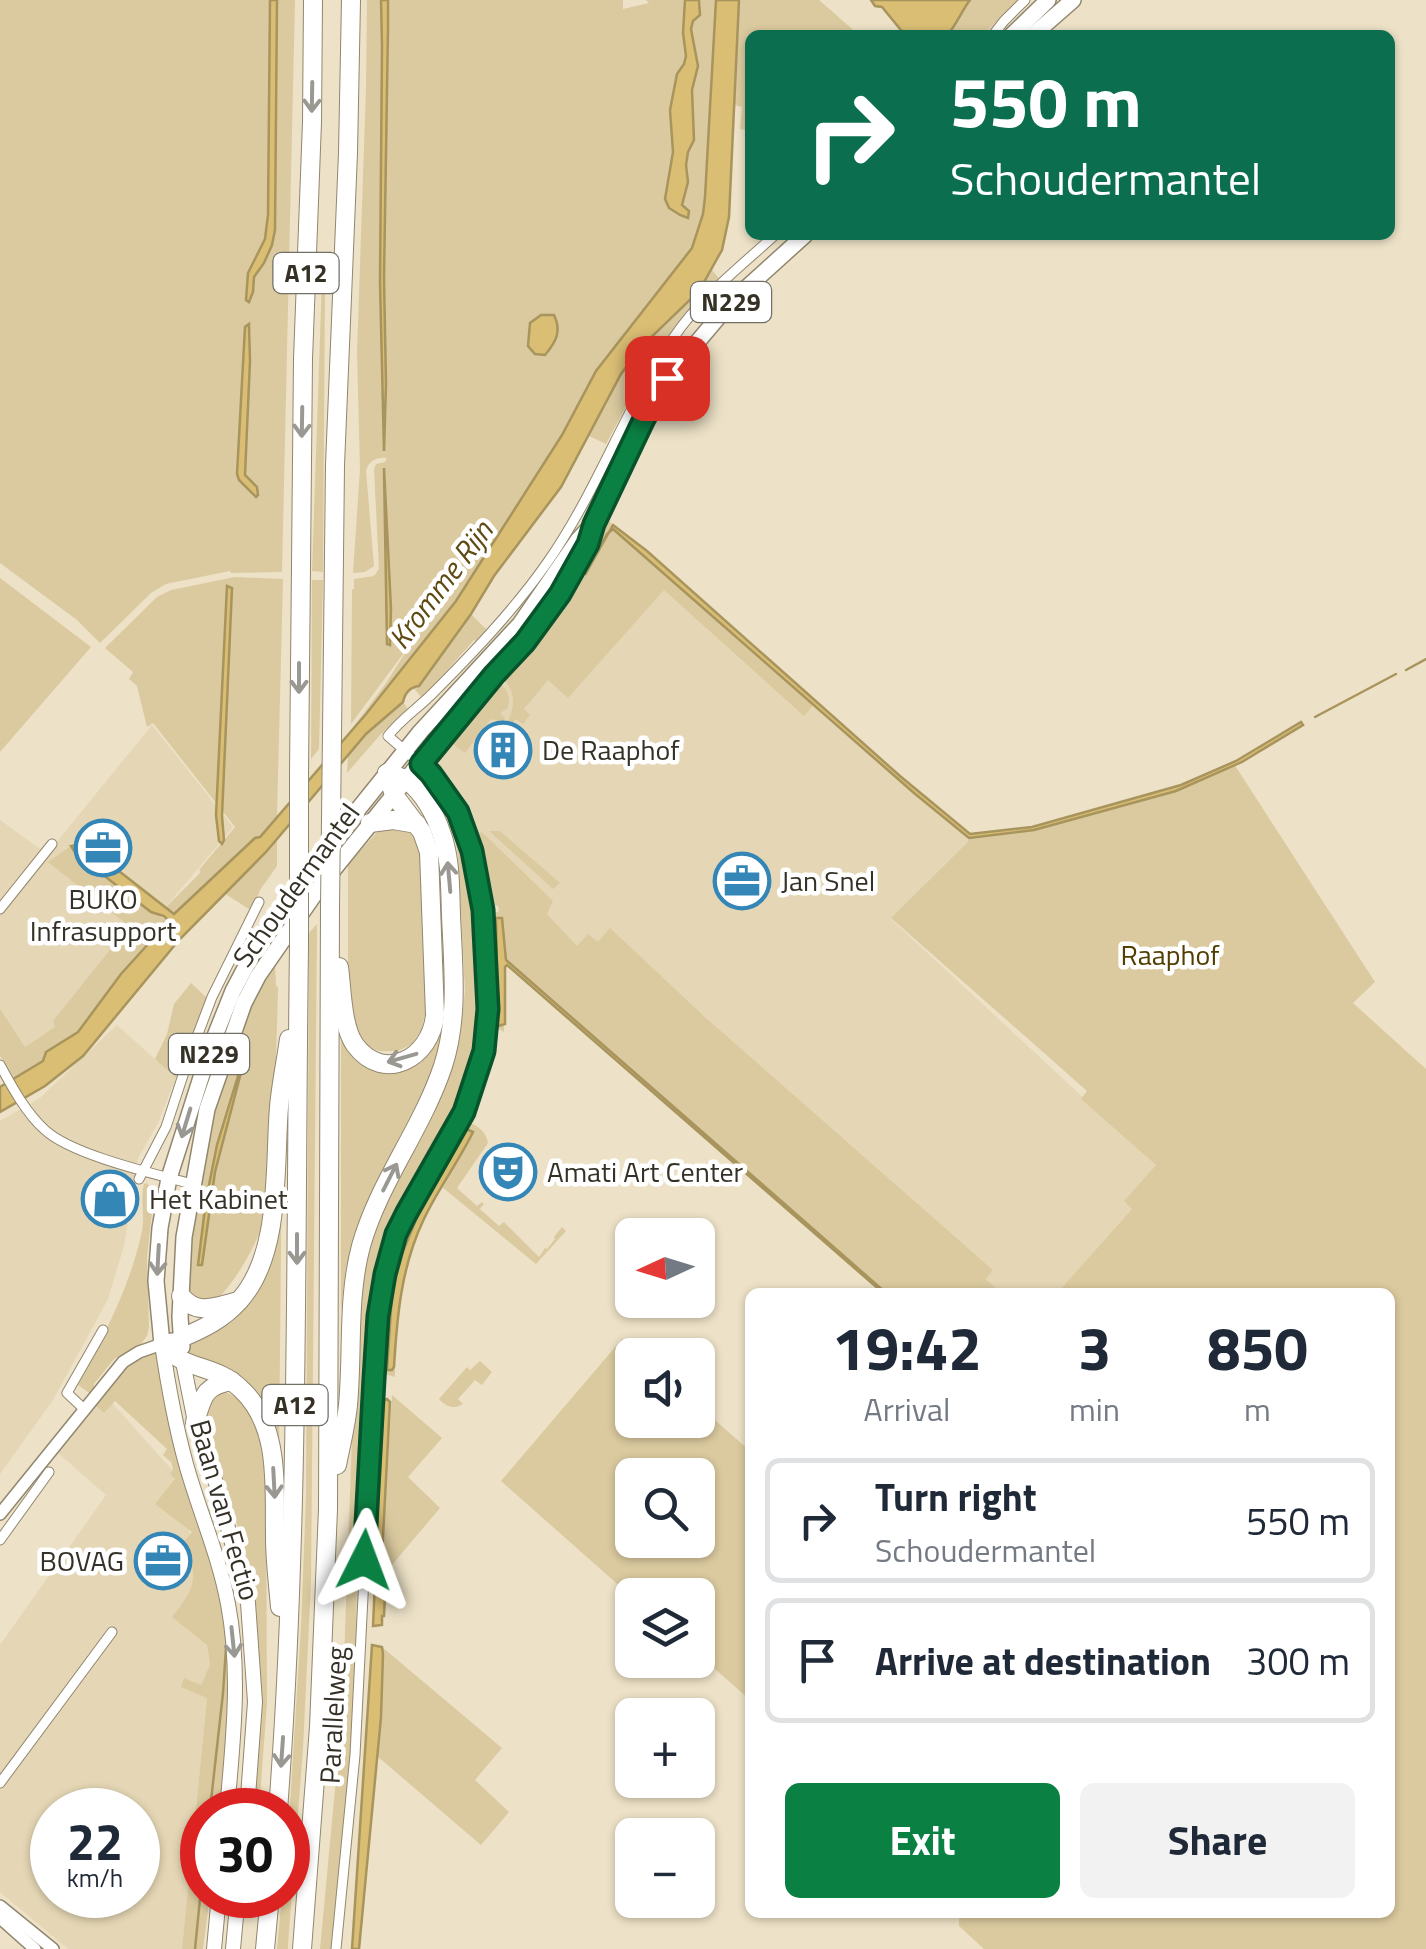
<!DOCTYPE html>
<meta charset="utf-8">
<style>
body{margin:0;font-family:"Titillium Web",sans-serif;background:#f2f2f3;color:#1f2937;height:100vh;display:flex;flex-direction:column;font-size:38px;white-space:nowrap}
*{box-sizing:border-box;margin:0}
p{font-size:32px;color:#747a83}
.icon{flex:none;width:55px;height:55px;fill:none;stroke:currentColor;stroke-width:2;stroke-linecap:round;stroke-linejoin:round}
.map{position:relative;flex:1;overflow:hidden}
.panel{position:absolute;left:745px;top:1288px;width:650px;height:630px;display:flex;flex-direction:column;background:#fff;border-radius:15px;box-shadow:0 2px 8px #0004}
.panel>*{flex:none}
.top-card{position:absolute;left:745px;top:30px;width:650px;height:210px;border-radius:15px;box-shadow:0 2px 8px #0004;background:#0b6e4f;color:#fff;overflow:hidden}
.needle{width:65px;rotate:266deg}
.buttons{position:absolute;left:615px;top:1218px;display:grid;gap:20px}
.buttons a{display:grid;place-items:center;width:100px;height:100px;border-radius:15px;background:#fff;box-shadow:0 2px 8px #0004;font-size:50px}
.speed{position:absolute;left:30px;top:1788px;display:flex;gap:20px;font-size:50px;font-weight:700;text-align:center}
.speed>*{display:grid;place-content:center;width:130px;height:130px;border-radius:50%;background:#fff;box-shadow:0 2px 8px #0004;line-height:1}
.speed small{font-size:25px;font-weight:400}
.speed .limit{border:15px solid #d22;background:#fff;color:#111}
.pin{position:absolute;display:grid;place-items:center;width:85px;height:85px;color:#fff;margin:-42px;border-radius:20px;box-shadow:0 5px 15px #0006}
.me{position:absolute;width:110px;margin:-55px;rotate:3deg;stroke-linejoin:round;filter:drop-shadow(0 0 8px #0008)}
.turn{display:flex;align-items:center;gap:35px;height:210px;padding:0 40px;font-size:45px}
.turn .icon{width:130px;height:130px;stroke-width:2.5}
.turn b{display:block;font-size:70px;line-height:85px}
.eta{display:flex;justify-content:space-evenly;align-items:center;height:170px;text-align:center}
.eta b{font-size:60px;font-weight:700;line-height:70px}
.cta{display:flex;gap:20px;margin-top:auto;padding:20px 40px}
.cta a{flex:1;height:115px;border-radius:15px;background:#0b8043;color:#fff;font-size:40px;font-weight:700;line-height:115px;text-align:center}
.cta a+a{background:#f2f2f3;color:#1f2937}
ul{padding:0;list-style:none}
li{display:flex;align-items:center;gap:30px;height:125px;margin:0 20px 15px;padding:0 20px;border:5px solid #e0e1e3;border-radius:15px}
li div{flex:1}
li b{display:block;font-size:38px}
li em{font-style:normal}
.map>svg:first-child{display:block}
.built{fill:#e5d7b5;fill-rule:evenodd}
.green{fill:#dbca9f;fill-rule:evenodd}
.water{fill:#dabe74;stroke:#a8945d;stroke-width:2.5}
.lines{fill:none;stroke-linecap:round;stroke-linejoin:round}
.stream{stroke:#a8945d;stroke-width:2.5}
.minor-casing{stroke:#91876f;stroke-width:11}
.tertiary-casing{stroke:#91876f;stroke-width:14}
.secondary-casing{stroke:#91876f;stroke-width:16}
.primary-casing{stroke:#91876f;stroke-width:18}
.motorway-casing{stroke:#91876f;stroke-width:20}
.minor{stroke:#fff;stroke-width:9}
.tertiary{stroke:#fff;stroke-width:11}
.secondary{stroke:#fff;stroke-width:14}
.primary{stroke:#fff;stroke-width:15}
.motorway{stroke:#fff;stroke-width:18}
.motorway-bridge-casing{stroke:#91876f;stroke-width:20;stroke-linecap:butt}
.motorway-bridge{stroke:#fff;stroke-width:18}
.oneway{stroke:#9a9892}
.route-casing{stroke:#07532c;stroke-width:25}
.route{stroke:#0b8043;stroke-width:18}
.labels{text-anchor:middle;stroke-width:9;stroke-linejoin:round;paint-order:stroke}
.shield{fill:#fff;stroke:#726f67;stroke-width:2.5}
.shield-label{font-size:25px;font-weight:bold;fill:#353126}
.poi-label{font-size:28px;fill:#353126;stroke:#fff;text-anchor:start}
.street-label{font-size:28px;fill:#353126;stroke:#fff}
.park-label{font-size:28px;fill:#523e00;stroke:#fff}
.water-label{font-size:30px;font-style:italic;fill:#5f4b12;stroke:#fff}
</style>
<div class="map">
<svg width="1426" height="1949" viewBox="0 0 1426 1949">
<rect width="100%" height="100%" fill="#ede2c7"/>
<g class="built">
<path d="M635 543 970 837 969 842 891 919 1156 1165 1125 1200 1133 1208 1058 1292H1000L986 1279 993 1270 705 1017 610 929 598 943 577 947 547 914 483 833 473 834 459 798 433 767 516 670Z"/>
<path d="M152 725 233 827 62 1030 18 1057 0 1028V820L47 854Z"/>
<path d="M117 1025 176 1078 157 1125 138 1158 124 1246 108 1299 53 1400 0 1474V1121L40 1098Z"/>
<path d="M105 1395 171 1469 205 1585 207 1645 210 1666 201 1685 207 1698 182 1949H68L0 1892V1645L106 1495 58 1453ZM52 1810H138V1895H52Z"/>
</g>
<g class="green">
<path d="M0 0H270L268 215 265 239 248 273 246 300 249 302 253 292 254 276 275 230 277 0H295L282 572 231 573 230 571 166 584 151 593 100 643 77 620 0 563ZM251 325 245 475 254 497 239 480 238 474Z"/>
<path d="M367 0H381L382 46 380 282 384 451 386 384 384 278 388 0H623V9L649 3 646 0H685L683 33 686 56 684 64 677 75 670 110 673 152 665 199 682 205 688 182 686 164 688 152 694 140 692 90 698 66 691 29 701 4 699 0H716L705 197 703 214 692 248 596 371 562 435 456 601 351 730 386 683 412 642 351 724 352 589H354V579L374 576 379 569 374 469 376 464 385 462 387 458C377 457 370 460 366 470L374 566 365 572 353 573 360 469 357 353 366 87Z"/>
<path d="M739 0H819L859 35H750V131L740 129 742 107 734 105Z"/>
<path d="M970 0H1018L983 35H947C955 28 962 10 970 0Z"/>
<path d="M712 270 721 281 672 333 649 363 606 444 587 435 610 391 632 359 656 331 695 295Z"/>
<path d="M322 278 325 290 323 572 312 571Z"/>
<path d="M612 511 608 520 613 525 612 528 664 571 814 704 804 716 664 590 568 698 548 680 524 709 530 715 523 724 516 719 507 729 505 728C514 710 518 693 503 679L547 624 577 580 601 532 576 577 599 529 602 530Z"/>
<path d="M235 577 283 579 277 816 260 837 255 838 174 914 166 907 201 872 199 870 235 827 153 723 147 727 137 686 129 679 133 672 105 648 157 597 171 590Z"/>
<path d="M0 578 91 647 0 752Z"/>
<path d="M312 580H323L319 749 311 759Z"/>
<path d="M471 614 488 631 476 641 474 640 435 684 421 697 413 687 419 686Z"/>
<path d="M499 683C508 690 511 697 508 708L500 713 505 718 503 723 493 719 489 721 465 753 450 742Z"/>
<path d="M403 702 408 709 380 735 347 773 348 756 366 734Z"/>
<path d="M1234 764 1375 982 1353 1003 1426 1069V1949H984L959 1926V1919L963 1912H1390V1292H1058L1132 1209 1124 1201 1156 1165 1081 1099 1087 1091 891 918 968 842 970 837 1037 827 1181 787Z"/>
<path d="M426 779C440 800 456 820 465 844 482 886 487 977 483 1023 475 1124 399 1183 380 1279 372 1319 370 1359 367 1399 364 1437 360 1475 359 1512 356 1580 357 1648 353 1716 348 1794 338 1871 331 1949H320L342 1715 357 1299 371 1233 447 1085 460 1037 465 991 458 856 456 843 445 813 424 781Z"/>
<path d="M423 815 433 835 437 861 448 1017 433 1080 377 1184 358 1228 346 1267 341 1312V1037L368 1065 435 1041 418 818Z"/>
<path d="M384 827C405 829 412 829 420 849L426 1011 421 1030 412 1044 398 1051H378L369 1047 356 1033 348 987V865L378 831Z"/>
<path d="M489 831H500L560 883 553 889Z"/>
<path d="M479 832 483 833 553 901 547 914 577 946 588 934 598 942 610 928 705 1017 993 1270 986 1279 1000 1292H882L689 1125 676 1109 506 960 502 918 497 940V1023L504 1026V1032L492 1025 493 972 489 916 499 911 498 906 487 904 473 835Z"/>
<path d="M277 838V866L260 890 252 911 224 893Z"/>
<path d="M71 846 76 854 151 912 170 921 121 974 78 1033 43 1061 14 1078 0 1056V1009L25 1047 55 1027 53 1021 129 926 48 862Z"/>
<path d="M317 924 311 1583 303 1748 288 1945V1949H277L282 1895H288V1837L301 1627 306 1497 309 933Z"/>
<path d="M275 961 276 986 278 987C277 1039 275 1091 272 1142 270 1165 272 1191 267 1212 261 1236 239 1276 222 1294 210 1305 198 1301 189 1290 184 1262 192 1232 197 1205 212 1119 228 1036 275 961Z"/>
<path d="M191 983 207 998 176 1078 155 1059 167 1034 174 1004Z"/>
<path d="M463 1122C475 1122 487 1132 488 1143L457 1188 477 1206 482 1202 484 1204 480 1209 499 1226 504 1222 539 1257 545 1248 547 1249 555 1239 554 1237 562 1227 566 1231 536 1264 442 1187 473 1132 466 1129C449 1162 427 1192 412 1226 392 1269 389 1319 386 1366L387 1370 395 1368V1377L388 1375 378 1365C382 1324 384 1280 398 1240 414 1198 440 1161 463 1122Z"/>
<path d="M282 1140 279 1458 270 1421 188 1354 187 1346 213 1334 233 1321 248 1305 261 1284Z"/>
<path d="M147 1183 154 1194 147 1257 149 1327 147 1336 141 1344 114 1359 94 1384V1391L91 1394 78 1385C103 1337 131 1285 142 1231 145 1215 140 1199 144 1184Z"/>
<path d="M622 1339 641 1355H632V1420H698V1405L750 1451V1700L698 1654V1595L632 1597 501 1481ZM632 1475H698V1540H632Z"/>
<path d="M156 1352C161 1388 168 1422 178 1457 191 1501 208 1544 219 1589 237 1660 229 1738 221 1810H202V1895H210L203 1949H182L207 1698 181 1687 184 1678 201 1685 210 1665 207 1645 172 1617C193 1591 202 1576 182 1544L192 1532 155 1504 175 1479 170 1474 173 1469 171 1462 163 1455 167 1449 115 1401 104 1413 94 1404C111 1381 128 1361 156 1352Z"/>
<path d="M480 1361 492 1372 482 1385 475 1380 458 1399 463 1404C454 1410 445 1406 439 1399L467 1367 470 1370Z"/>
<path d="M221 1391C257 1398 263 1455 266 1484L267 1703 259 1810H251L254 1630 245 1551 204 1414 209 1400Z"/>
<path d="M392 1395 442 1438 408 1477 440 1508 391 1566 382 1556Z"/>
<path d="M382 1647 502 1748 475 1780 509 1812 481 1845 377 1756 381 1717Z"/>
</g>
<g class="water">
<path d="M270 0H277L275 230 272 245 264 263 254 277 253 292 249 302 246 300 248 273 265 239 268 215Z"/>
<path d="M381 0H388V28L384 278 386 384 384 451 380 282 382 46Z"/>
<path d="M685 0H699L700 15 693 21 691 29 698 66 692 90 694 140 688 152 686 165 688 182 682 205 689 211 688 218 680 215 669 208 665 199 673 152 670 110 677 74 684 64 686 56 683 33Z"/>
<path d="M716 0H739L729 217 722 250 704 282 695 295 641 347 621 374 561 487 494 576 471 614 419 686C410 687 405 693 403 702L366 734 266 852 179 940 83 1056 45 1086 0 1112V1087L43 1061 46 1052 78 1032 121 974 169 921 164 916 151 912 76 854 71 846 81 844 92 850 174 914 255 838 260 837 366 714 456 601 562 435 596 371 692 248 703 214 705 197Z"/>
<path d="M871 0H970C962 10 955 28 947 35L937 32 929 35H905L882 7 875 6Z"/>
<path d="M541 315H554C562 331 556 342 545 355L535 354 528 346 530 323Z"/>
<path d="M249 324 250 361 245 475 257 487 258 495 256 497 239 480 237 474 245 327Z"/>
<path d="M384 468 391 609 390 645 387 644Z"/>
<path d="M613 525 647 551 900 776 970 834 1032 827 1181 785 1236 761 1301 722 1303 725 1242 762 1176 791 1034 830 969 838 914 793 613 529 607 534 585 575Z"/>
<path d="M227 586 232 588 222 816 224 840 222 844 219 841 216 815Z"/>
<path d="M496 918H502L506 960 885 1292H882L507 965 505 967V1024L498 1026Z"/>
<path d="M245 1053 244 1061 215 1172 202 1265H198L206 1200 217 1145Z"/>
<path d="M466 1129 473 1132C458 1163 437 1190 423 1221 401 1268 397 1317 394 1367L392 1370H387L392 1294 401 1256 418 1215Z"/>
<path d="M387 1399 390 1402 382 1556 386 1574 384 1616H382V1625L373 1626 382 1420 384 1400Z"/>
<path d="M372 1645 382 1647 383 1654 381 1717 359 1949H352Z"/>
</g>
<g class="lines">
<g class="stream">
<path d="M1406 670 1426 659"/>
<path d="M1315 717 1396 674"/>
<path d="M210 1810 223 1693 226 1648"/>
<path d="M195 1949 202 1879"/>
</g>
<g class="minor-casing">
<g id="minor">
<path d="M993 35 1004 21 1025 0"/>
<path d="M0 909 52 844"/>
<path d="M0 1065C12 1087 26 1113 45 1130 72 1155 155 1174 192 1184"/>
<path d="M139 1179 166 1127 187 1063 212 997 259 902"/>
<path d="M84 1409 67 1393 103 1330"/>
<path d="M0 1540 49 1472"/>
<path d="M0 1783 112 1632"/>
<path d="M336 1949 355 1755 374 1379 381 1297 391 1253 406 1214 464 1113 475 1084 484 1051 488 1009 483 911 465 828 458 812 431 773 388 736C401 719 417 709 432 694 473 653 514 610 547 563 597 492 625 408 674 337 701 297 740 267 775 235"/>
</g>
</g>
<g class="tertiary-casing">
<g id="tertiary">
<path d="M0 1514 123 1362 139 1352 162 1344"/>
<path d="M0 1906 53 1949"/>
<path d="M0 1918 35 1949"/>
</g>
</g>
<g class="secondary-casing">
<g id="secondary">
<path d="M162 1344C168 1385 175 1424 186 1464 199 1511 219 1555 228 1604 241 1672 233 1741 227 1810"/>
<path d="M183 1362 195 1422 216 1483 248 1603 255 1702 247 1810"/>
<path d="M214 1949 219 1895"/>
<path d="M233 1949 238 1895"/>
</g>
</g>
<g class="primary-casing">
<g id="primary">
<path d="M1012 35 1048 0"/>
<path d="M1033 35 1073 0"/>
<path d="M172 1341 162 1344 156 1281 160 1228 169 1178 211 1046 233 991 262 936 315 863 421 731 520 624 578 540 593 524"/>
<path d="M182 1347 180 1317 184 1237 207 1109 244 1003 258 976 321 885 435 744 525 642 560 593 588 544 594 524 644 419 667 378 732 301 805 235"/>
</g>
</g>
<g class="motorway-casing">
<g id="motorway">
<path d="M332 734 335 465 348 153 351 0"/>
<path d="M299 773 303 359 312 122 313 0"/>
<path d="M370 823 393 820 417 824"/>
<path d="M339 967C342 989 342 1027 355 1045 384 1084 431 1058 435 1015L429 852 422 832 394 795 387 773"/>
<path d="M181 1296C198 1317 216 1306 239 1301"/>
<path d="M181 1338C203 1329 223 1319 239 1301 282 1254 274 1167 279 1107 281 1084 286 1061 289 1039"/>
<path d="M162 1344C169 1350 177 1359 186 1362 208 1371 223 1372 241 1389 281 1426 274 1487 275 1537 275 1560 278 1583 280 1607"/>
<path d="M195 1422C203 1397 203 1386 232 1381"/>
<path d="M337 1465C341 1445 346 1425 348 1405 353 1352 347 1298 361 1246 379 1182 422 1129 443 1066 459 1017 453 965 451 915 450 888 451 858 441 832 435 814 423 793 408 781 403 777 394 775 387 773"/>
<path d="M278 1810C300 1523 295 1235 299 947"/>
<path d="M265 1949 270 1895"/>
<path d="M302 1949 319 1727 328 1509 330 907"/>
</g>
</g>
<use href="#minor" class="minor"/>
<use href="#tertiary" class="tertiary"/>
<use href="#secondary" class="secondary"/>
<use href="#primary" class="primary"/>
<use href="#motorway" class="motorway"/>
<g class="motorway-bridge-casing">
<g id="motorway-bridge">
<path d="M330 907 332 734"/>
<path d="M299 947V773"/>
</g>
</g>
<use href="#motorway-bridge" class="motorway-bridge"/>
</g>
<defs><path id="oneway-shaft" d="M-6 0H5M1.5-3L5.5 0L1.5 3" fill="none" stroke-width="1.6" stroke-linecap="round" stroke-linejoin="round" transform="scale(2.5)"/></defs>
<g class="oneway">
<use href="#oneway-shaft" transform="translate(312 97) rotate(91)"/>
<use href="#oneway-shaft" transform="translate(302 422) rotate(91)"/>
<use href="#oneway-shaft" transform="translate(299 678) rotate(90)"/>
<use href="#oneway-shaft" transform="translate(449 877) rotate(-95)"/>
<use href="#oneway-shaft" transform="translate(402 1058) rotate(164)"/>
<use href="#oneway-shaft" transform="translate(186 1123) rotate(107)"/>
<use href="#oneway-shaft" transform="translate(390 1177) rotate(-63)"/>
<use href="#oneway-shaft" transform="translate(297 1249) rotate(90)"/>
<use href="#oneway-shaft" transform="translate(158 1260) rotate(93)"/>
<use href="#oneway-shaft" transform="translate(274 1483) rotate(87)"/>
<use href="#oneway-shaft" transform="translate(233 1642) rotate(84)"/>
<use href="#oneway-shaft" transform="translate(282 1752) rotate(94)"/>
</g>
<g class="lines">
<g class="route-casing">
<path id="route" d="M364 1560 374 1379 378 1316 385 1274 396 1234 406 1214 464 1112 484 1051 488 1009 483 910 472 851 458 812 431 774 421 764 494 675 525 642 560 594 588 544 594 524 644 419 667 378"/>
</g>
<use href="#route" class="route"/>
</g>
<defs>
<g id="building-ring" transform="scale(2.875)"><circle r="9.5" fill="#fff" stroke="#3486b7" stroke-width="1.5"/><path d="M-4-6H4V6H1V3H-1V6H-4ZM-2.5-4.3h1.7v1.8h-1.7ZM.8-4.3h1.7v1.8H.8ZM-2.5-1h1.7V.8h-1.7ZM.8-1h1.7V.8H.8Z" fill="#3486b7"/></g>
<g id="office-ring" transform="scale(2.875)"><circle r="9.5" fill="#fff" stroke="#3486b7" stroke-width="1.5"/><path d="M-6-3h4V-5.5h4V-3h4V5H-6ZM-1-4.5V-3h2v-1.5ZM-6 0V1H6V0Z" fill="#3486b7"/></g>
<g id="theatre-ring" transform="scale(2.875)"><circle r="9.5" fill="#fff" stroke="#3486b7" stroke-width="1.5"/><path d="M-5-5.5Q0-4 5-5.5V0Q5 5 0 6Q-5 5-5 0ZM-3.3-2.5H-1v1.5H-3.3ZM1-2.5H3.3v1.5H1ZM-2.8 1Q0 5.5 2.8 1Z" fill="#3486b7"/></g>
<g id="shop-ring" transform="scale(2.875)"><circle r="9.5" fill="#fff" stroke="#3486b7" stroke-width="1.5"/><path d="M-5-2.5h2.3a2.7 3.5 0 0 1 5.4 0H5L5.5 6h-11ZM-1.5-2.5h3a1.5 2.3 0 0 0-3 0Z" fill="#3486b7"/></g>
</defs>
<g fill-rule="evenodd">
<use href="#building-ring" x="503" y="750"/>
<use href="#office-ring" x="103" y="848"/>
<use href="#office-ring" x="742" y="881"/>
<use href="#theatre-ring" x="508" y="1172"/>
<use href="#shop-ring" x="110" y="1199"/>
<use href="#office-ring" x="163" y="1561"/>
</g>
<g class="labels">
<g class="shield">
<rect x="273.5" y="253" width="65" height="40" rx="8"/>
<rect x="691" y="282" width="80" height="40" rx="8"/>
<rect x="169" y="1034" width="80" height="40" rx="8"/>
<rect x="262.5" y="1385" width="65" height="40" rx="8"/>
</g>
<g class="shield-label">
<text x="306" y="282">A12</text>
<text x="731" y="311">N229</text>
<text x="209" y="1063">N229</text>
<text x="295" y="1414">A12</text>
</g>
<g class="poi-label">
<text x="542" y="760">De Raaphof</text>
<text x="781" y="891">Jan Snel</text>
<text x="103" y="909" text-anchor="middle">BUKO<tspan x="103" dy="32">Infrasupport</tspan></text>
<text x="547" y="1182">Amati Art Center</text>
<text x="149" y="1209">Het Kabinet</text>
<text x="124" y="1571" text-anchor="end">BOVAG</text>
</g>
<g class="street-label">
<text transform="translate(296 885) rotate(-54)" y="10">Schoudermantel</text>
<text transform="translate(225 1510) rotate(74)" y="10">Baan van Fectio</text>
<text transform="translate(333 1715) rotate(-87)" y="10">Parallelweg</text>
</g>
<g class="park-label">
<text x="1170" y="965">Raaphof</text>
</g>
<g class="water-label">
<text transform="translate(441 585) rotate(-53)" y="10">Kromme Rijn</text>
</g>
</g>
</svg>
<div class="buttons">
<a><svg class="needle" viewBox="-14 -14 28 28"><path d="M0-13l5 13h-10z" fill="#e53935"/><path d="M0 13l5-13h-10z" fill="#747a83"/></svg></a>
<a><svg class="icon" aria-label="sound" viewBox="0 0 24 24"><path d="M4 9h4l5-4v14l-5-4H4zM17 9q2 3 0 6"/></svg></a>
<a><svg class="icon" aria-label="search" viewBox="0 0 24 24"><circle cx="10" cy="10" r="6"/><path d="M15 15l6 6"/></svg></a>
<a><svg class="icon" aria-label="layers" viewBox="0 0 24 24"><path d="M12 4l9 5-9 5-9-5zM3 14l9 5 9-5"/></svg></a>
<a>+</a>
<a>−</a>
</div>
<div class="speed"><div>22<small>km/h</small></div><div class="limit">30</div></div>
<div class="pin" style="left:667px;top:378px;background:#d93025"><svg class="icon" aria-label="arrive" viewBox="0 0 24 24"><path d="M6 21V4h12l-3 4 3 4H6"/></svg></div>
<svg class="me" style="left:364px;top:1560px" viewBox="-20 -20 40 40"><path d="M0-17L14 15 0 8-14 15z" fill="#0b8043" stroke="#fff" stroke-width="4"/></svg>
<div class="top-card">
<div class="turn"><svg class="icon" aria-label="right" viewBox="0 0 24 24"><path d="M7 20v-9h11M14 6l5 5-5 5"/></svg><div><b>550 m</b>Schoudermantel</div></div>
</div>
<section class="panel">
<div class="eta">
<div><b>19:42</b><p>Arrival</p></div>
<div><b>3</b><p>min</p></div>
<div><b>850</b><p>m</p></div>
</div>
<ul>
<li><svg class="icon" aria-label="right" viewBox="0 0 24 24"><path d="M7 20v-9h11M14 6l5 5-5 5"/></svg><div><b>Turn right</b><p>Schoudermantel</p></div><em>550 m</em></li>
<li><svg class="icon" aria-label="arrive" viewBox="0 0 24 24"><path d="M6 21V4h12l-3 4 3 4H6"/></svg><div><b>Arrive at destination</b></div><em>300 m</em></li>
</ul>
<div class="cta"><a>Exit</a><a>Share</a></div>
</section>
</div>
